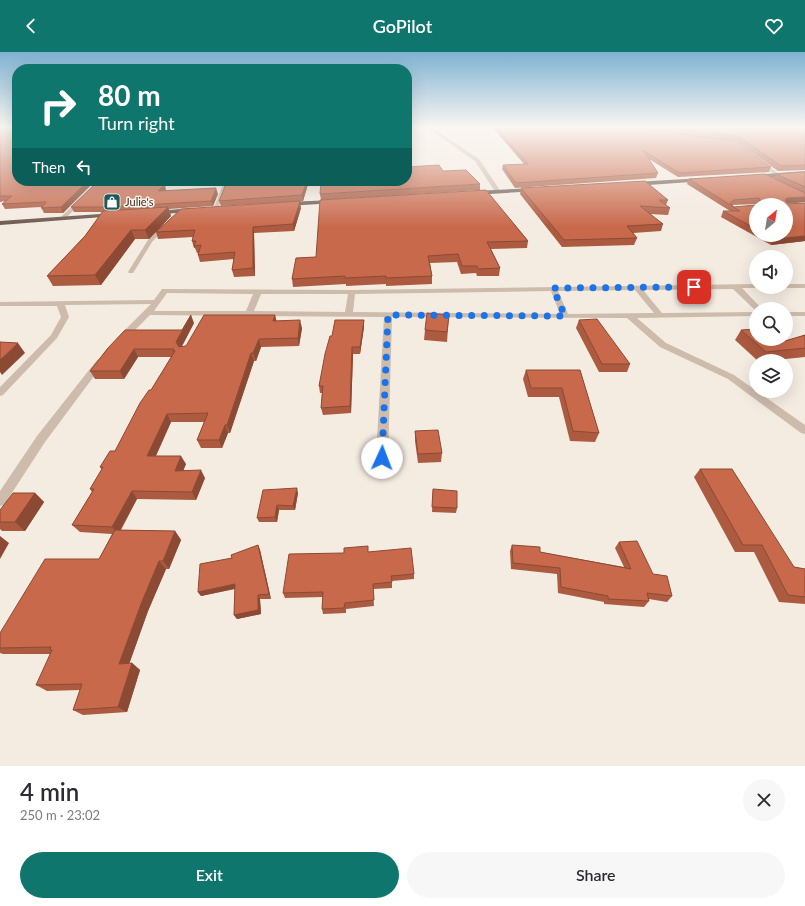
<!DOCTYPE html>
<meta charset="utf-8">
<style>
body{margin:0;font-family:Lato,sans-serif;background:#f7f7f7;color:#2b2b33;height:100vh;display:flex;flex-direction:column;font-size:15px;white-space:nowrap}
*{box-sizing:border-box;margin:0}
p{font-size:13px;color:#7c7c81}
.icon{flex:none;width:22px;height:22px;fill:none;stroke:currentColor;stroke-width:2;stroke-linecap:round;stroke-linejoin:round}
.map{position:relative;height:714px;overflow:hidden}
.side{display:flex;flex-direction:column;background:#fff;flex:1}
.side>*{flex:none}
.hud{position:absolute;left:12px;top:12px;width:400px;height:122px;border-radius:16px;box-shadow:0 4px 16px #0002;background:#0f766e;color:#fff;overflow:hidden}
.needle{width:26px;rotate:30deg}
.tools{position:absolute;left:749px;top:146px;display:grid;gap:8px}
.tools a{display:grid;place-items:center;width:44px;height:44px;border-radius:50%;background:#fff;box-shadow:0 4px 16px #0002;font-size:20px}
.pin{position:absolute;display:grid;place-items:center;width:34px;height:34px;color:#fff;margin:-17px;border-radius:8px;box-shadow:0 2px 6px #0006}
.me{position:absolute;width:44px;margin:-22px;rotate:2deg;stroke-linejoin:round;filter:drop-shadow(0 0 3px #0008)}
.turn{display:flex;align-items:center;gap:14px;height:84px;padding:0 20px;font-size:18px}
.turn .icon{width:52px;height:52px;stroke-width:2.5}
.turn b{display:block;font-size:28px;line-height:34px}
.then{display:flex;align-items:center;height:38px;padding:0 20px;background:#0003;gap:8px;font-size:15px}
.round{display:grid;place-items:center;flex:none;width:42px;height:42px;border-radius:21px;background:#f7f7f7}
.head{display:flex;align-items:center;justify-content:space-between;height:68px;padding:0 20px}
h1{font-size:24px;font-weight:600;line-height:30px}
.primary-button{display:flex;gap:8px;margin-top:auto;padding:8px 20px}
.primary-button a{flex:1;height:46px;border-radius:24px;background:#0f766e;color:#fff;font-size:16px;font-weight:600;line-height:46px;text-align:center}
.primary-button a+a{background:#f7f7f7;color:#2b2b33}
header{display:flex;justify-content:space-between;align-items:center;height:52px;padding:0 20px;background:#0f766e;color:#fff;font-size:18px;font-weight:600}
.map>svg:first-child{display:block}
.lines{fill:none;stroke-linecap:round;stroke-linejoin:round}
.service{fill:#cdbbac;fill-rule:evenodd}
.minor{fill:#cdbbac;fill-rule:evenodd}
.tertiary{fill:#cdbbac;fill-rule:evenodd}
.trunk{fill:#6c584f;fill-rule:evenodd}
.wall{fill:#ac5a40;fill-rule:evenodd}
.shaded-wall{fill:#8c4a34}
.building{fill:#c8694b;stroke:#8c4a34}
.route{stroke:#1a73e8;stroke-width:7;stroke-dasharray:0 12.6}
.labels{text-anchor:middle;stroke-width:3;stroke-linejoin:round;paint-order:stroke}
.far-poi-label{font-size:11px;fill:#3b302b;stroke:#fbf5ee;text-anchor:start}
</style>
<header><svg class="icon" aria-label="back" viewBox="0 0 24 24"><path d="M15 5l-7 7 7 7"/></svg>GoPilot<svg class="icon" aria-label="heart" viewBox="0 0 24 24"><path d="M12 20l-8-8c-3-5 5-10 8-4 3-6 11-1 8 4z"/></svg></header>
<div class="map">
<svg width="805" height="714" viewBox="0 0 805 714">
<rect width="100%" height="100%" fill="#f4ebe1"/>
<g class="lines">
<g class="service">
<path d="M224 129H228L218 157 213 158Z"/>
<path d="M163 172 168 173 152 190 133 221H129L128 220 148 188Z"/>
</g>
<g class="minor">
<path d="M426 75H431L479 107 501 140 500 141H496L475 109Z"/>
<path d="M757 109H761L781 123 777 124 757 111Z"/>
<path d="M756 232V235L759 236H742L762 257H756V259L733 237 643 238 662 261 756 260V264L637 266 666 291 734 323 805 373V382L801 381 728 327 660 295 627 266 392 265 388 405 386 408 382 409 378 408 376 405 384 265 150 263 123 290 120 291 116 288 117 286 151 252 65 253 69 265 57 286 3 343 0 344V335L51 283 61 265 57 254H0V250L154 248 162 237H165L352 238ZM635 238 654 261 568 262 558 239ZM551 239 560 262 353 260 355 242ZM167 241 253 242 246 259H154ZM261 242H348L345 260 254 259Z"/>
<path d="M786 232H805V236H783L786 235Z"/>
<rect x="786" y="260" width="19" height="4"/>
<path d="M100 307 103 308 104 310 103 312 45 390 4 453 0 454V439L37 384 97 308Z"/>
</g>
<path class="tertiary" d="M79 147 84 148 64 168H60V166Z"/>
<g class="trunk">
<path d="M805 119V123L754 127 751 125 754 123Z"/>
<path d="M703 126 706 128 705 129 634 134 631 132 634 130Z"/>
<path d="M535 136 538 138 537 139 474 143 471 141 474 139Z"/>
<path d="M333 148 335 149V151L287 154 284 152 287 150Z"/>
<path d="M194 156 196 157V159L155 163 152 161 155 159Z"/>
<path d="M114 161 116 162V164L0 173V169Z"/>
</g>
</g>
<g class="wall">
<path d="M0 75 90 134 63 161H44L41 155 5 157 2 152 5 149 0 150Z"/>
<path d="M475 75H805V118L778 119 736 89 644 78 638 76 645 78 771 115 769 120 678 125 649 107 658 121 656 126 515 136 502 117 503 113 524 112 492 75 476 76Z"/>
<path d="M805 120V150L788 151V152L805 151V189L771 193 721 165 723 159H730L687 132 689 127 774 126 776 122ZM756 152 758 153 786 183H756V153L734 155 732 153Z"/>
<path d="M101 129H168V131L165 135 166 138V139L218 142 213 154 169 157 171 164 156 180 301 156 294 179 254 181 255 224 234 225 232 218 234 207 200 210 198 203V201H197L195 196H194L192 189 193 185 158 187 156 180 149 187H135L101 233 53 234 47 224 85 184 102 160H74L71 155Z"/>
<path d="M309 129 303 149 221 154 219 149Z"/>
<path d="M480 132V138L321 148 320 142Z"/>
<path d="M521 136 668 148 666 153 670 156 668 163 650 162 663 172 661 179 633 181 637 186 634 193 562 195 520 142Z"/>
<path d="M486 138 528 189 527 196 491 197 500 216 499 224H477L476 221 461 222 457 210 430 211 432 224V232L386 234V232L346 234V232L293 235 292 227 316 205Z"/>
<path d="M275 263 276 269 302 276 299 294 261 295 256 309H254L230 381H228L222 396H201L197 388 204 370H171L156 404 186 412 183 418 205 426 196 448 137 447 121 478 175 479 181 488 169 517H166L148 559 129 612 132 611 140 618 127 660 83 663 73 658 80 638 47 639 36 633 51 602H3L0 601V581L99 507 112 482 80 480 72 473 92 440 90 437 102 418 100 415 115 399 171 305H138L124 327H95L90 319 108 296 182 278 194 271 182 294H186Z"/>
<path d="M449 263 447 290 424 288 425 278Z"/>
<path d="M364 268V275L360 302H353L351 361 323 363 321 356 322 341H320L319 334 332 284Z"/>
<path d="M579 268 630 312 627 320H599L576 276Z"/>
<path d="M741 278 785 289 805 283V305L766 309H758L735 288Z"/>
<path d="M526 318H580L599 381 595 390 570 389 559 345H528L523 327Z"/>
<path d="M415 379 442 401 441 410 418 411 415 389Z"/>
<path d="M700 417 794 515 805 517V552L779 550 754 500H735L694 425Z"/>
<path d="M433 437 457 456 456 461 432 460Z"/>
<path d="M35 441 44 450 25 479H2L0 477V458Z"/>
<path d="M298 441 295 458H279L277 470H259L257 466Z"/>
<path d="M619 490 653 522 672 544 667 550 649 547V549L644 555 604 552V550L558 541 557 522 511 517 510 499 512 493 540 500 624 515 615 496Z"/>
<path d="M258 493 260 498 271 547H260L261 562 237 567 234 563 235 537 201 544 198 540 232 506Z"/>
<path d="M369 500 414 522V527L392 529V536L373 537 374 554 346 557V561L323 562 322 557 323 545 285 546 283 541Z"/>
</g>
<g class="shaded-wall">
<path d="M88 129H99L90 134 63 161 61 155Z"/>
<path d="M164 129H168V131L165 135 166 138 160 144 158 139 160 133Z"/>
<path d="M307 129H309L303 149 302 143Z"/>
<path d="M216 136 218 142 213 154 211 149Z"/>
<path d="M805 145V150L784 152 783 153 787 146Z"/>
<path d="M300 149 301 156 294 179 293 172Z"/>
<path d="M168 155 171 164 149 187 145 178Z"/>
<path d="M253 175 254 181 255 224 253 216Z"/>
<path d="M131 178 135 187 101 233 95 223Z"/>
<path d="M805 184V189L771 193 775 187Z"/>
<path d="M191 263 194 271 180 298 176 290Z"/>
<path d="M275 263 277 271 273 269Z"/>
<path d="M300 268 302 276 299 294 298 286Z"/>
<path d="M364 268V275L360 302V295Z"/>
<path d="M259 287 261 295 256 309 253 301Z"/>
<path d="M18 291 25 301 2 323 0 320V308Z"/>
<path d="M352 295 353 302 351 361 350 354Z"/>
<path d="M134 297 138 305 124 327 120 319Z"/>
<path d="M251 301 254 309 230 381 227 373Z"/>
<path d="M167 362 171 370 152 412 147 404Z"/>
<path d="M225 373 228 381 222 396 219 388Z"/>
<path d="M181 404 186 412 180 427 175 419Z"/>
<path d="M201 418 205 426 196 448 192 440Z"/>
<path d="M297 436 298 441 295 458 293 454Z"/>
<path d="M132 439 137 447 118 482 112 475Z"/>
<path d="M35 441 44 450 25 479 15 470Z"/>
<path d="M277 453 279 458 277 470 275 465Z"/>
<path d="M175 479 181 488 169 517 163 509Z"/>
<path d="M0 484 9 491 0 507Z"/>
<path d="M258 493 260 498 271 547 269 542Z"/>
<path d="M159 509 166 517 148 559 127 618 119 612 141 552Z"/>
<path d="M235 532 238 536 201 544 198 540Z"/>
<path d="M258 543 260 547 261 562 237 567 234 563Z"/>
<path d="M132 611 140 618 127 660 118 655Z"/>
</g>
<g class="building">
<path d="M0 75H17V129H88L61 155 41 156 46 150 2 152 12 144H0Z"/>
<path d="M496 75H636L645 78 735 89 771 115 679 121 643 98 658 121 516 131 503 113 528 112Z"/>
<path d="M659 75H805V113L781 114 738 84Z"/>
<path d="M439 113 443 119 466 118 480 132 320 142 321 129H407V115Z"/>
<path d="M805 120V135L776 122Z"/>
<path d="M765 122 805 141V145L787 146 785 148 788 152 805 151V184L775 187 767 183H786V153H759L760 148 759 146 734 148 730 151 734 155 756 153V177L723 159H740L689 127Z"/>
<path d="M101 129H164L160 133H164L158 139 216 136 211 149 110 155H71L94 133Z"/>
<path d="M227 129H307L302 143 219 149Z"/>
<path d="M645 129 668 148H659L670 156 640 154 663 172 627 174 637 186 564 188 521 136Z"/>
<path d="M486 138 528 189 487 190 500 216 478 217 477 214H462L458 202 428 204 432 224 386 226V224L345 226V224L292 227 296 206 316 205 320 148Z"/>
<path d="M300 149 293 172 253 175V216L232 218 235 200 198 203 201 193 194 194 196 189H192L195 178 156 180 181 157Z"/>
<path d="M168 155 145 178H131L95 223 47 224 85 184 103 159Z"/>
<path d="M427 261 449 263 447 280 425 278Z"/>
<path d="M191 263 176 290 179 295 186 294 204 263H275L273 269 300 268 298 286 259 287 253 301H251L227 373H225L219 388H197L208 361 167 362 147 404H181L175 419 201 418 192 440 132 439 112 475 72 473 94 437H90L103 415H100L110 399H115L140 351 149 338H151L175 299H173L174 297H134L120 319H90L108 296 125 278H182Z"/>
<path d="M597 267 630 312H602L579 268Z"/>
<path d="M335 268H364L360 295H352L350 354 321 356 323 334H319L325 302 330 284H332Z"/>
<path d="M756 277V287H784L785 289 805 283V296L766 300 741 278Z"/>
<path d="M0 290 18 291 0 308Z"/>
<path d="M526 318H580L599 381 573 379 562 336H531Z"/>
<path d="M438 378 442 401 418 402 415 379Z"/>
<path d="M700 417H732L794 515 805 517V545L788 543 762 493H743Z"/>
<path d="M297 436 293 454 277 453 275 465 257 466 263 438Z"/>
<path d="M433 437 457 439V456L432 455Z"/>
<path d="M13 441H35L15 470H0V458Z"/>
<path d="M115 478 175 479 163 509H159L141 552 119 612 132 611 118 655 73 658 82 632 36 633 52 598H50L51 595 0 596V581L45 507H99Z"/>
<path d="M637 489 653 522 667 524 672 544 647 541 649 549 608 547V544L561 535 560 516 513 511 512 493 540 495V500L631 517 619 490Z"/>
<path d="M258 493 269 542 258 543V558L234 563 235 532 198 540 200 512 232 506 231 503Z"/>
<path d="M368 494V500L411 496 414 522 391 524 392 530 373 532 374 548 345 551 344 556 322 557 323 540 283 541 289 502 344 501V496Z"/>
</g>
<linearGradient id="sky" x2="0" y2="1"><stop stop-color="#7eb2d2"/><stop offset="0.43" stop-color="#faf6f2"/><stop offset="1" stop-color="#faf6f2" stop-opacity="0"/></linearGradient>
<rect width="805" height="175" fill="url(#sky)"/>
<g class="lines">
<path class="route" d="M382 406 388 263 565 264 553 236 694 235"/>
</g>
<defs>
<g id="shop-square" transform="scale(0.9)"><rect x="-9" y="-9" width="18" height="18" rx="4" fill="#1f5a5e" stroke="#fbf5ee"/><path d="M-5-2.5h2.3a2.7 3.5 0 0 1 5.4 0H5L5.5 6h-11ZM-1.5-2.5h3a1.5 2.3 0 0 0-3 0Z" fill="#fff"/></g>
</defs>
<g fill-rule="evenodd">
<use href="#shop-square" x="112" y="150"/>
</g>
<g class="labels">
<g class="far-poi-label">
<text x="125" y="154">Julie's</text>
</g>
</g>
</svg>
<div class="tools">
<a><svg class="needle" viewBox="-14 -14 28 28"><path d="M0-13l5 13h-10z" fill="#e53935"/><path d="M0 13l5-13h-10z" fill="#7c7c81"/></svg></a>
<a><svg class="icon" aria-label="sound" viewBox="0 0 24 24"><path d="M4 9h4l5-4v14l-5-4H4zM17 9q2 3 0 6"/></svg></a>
<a><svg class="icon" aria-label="search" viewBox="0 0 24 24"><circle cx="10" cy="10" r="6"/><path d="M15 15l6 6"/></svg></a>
<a><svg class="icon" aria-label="layers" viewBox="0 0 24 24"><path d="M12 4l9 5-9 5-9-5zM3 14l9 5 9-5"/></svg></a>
</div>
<div class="pin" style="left:694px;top:235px;background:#d93025"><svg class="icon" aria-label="arrive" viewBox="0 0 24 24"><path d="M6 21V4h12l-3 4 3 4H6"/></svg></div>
<svg class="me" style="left:382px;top:406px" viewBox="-20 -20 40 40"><circle r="19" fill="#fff"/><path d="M0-13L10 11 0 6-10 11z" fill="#1a73e8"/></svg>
<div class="hud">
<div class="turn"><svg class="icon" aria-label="right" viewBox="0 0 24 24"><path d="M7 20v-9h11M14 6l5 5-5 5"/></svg><div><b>80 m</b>Turn right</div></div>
<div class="then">Then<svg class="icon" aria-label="left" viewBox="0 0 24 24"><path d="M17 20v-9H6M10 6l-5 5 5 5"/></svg></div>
</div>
</div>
<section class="side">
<div class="head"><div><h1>4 min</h1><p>250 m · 23:02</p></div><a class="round"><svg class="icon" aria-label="close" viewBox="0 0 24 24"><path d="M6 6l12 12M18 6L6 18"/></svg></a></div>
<div class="primary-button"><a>Exit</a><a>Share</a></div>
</section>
